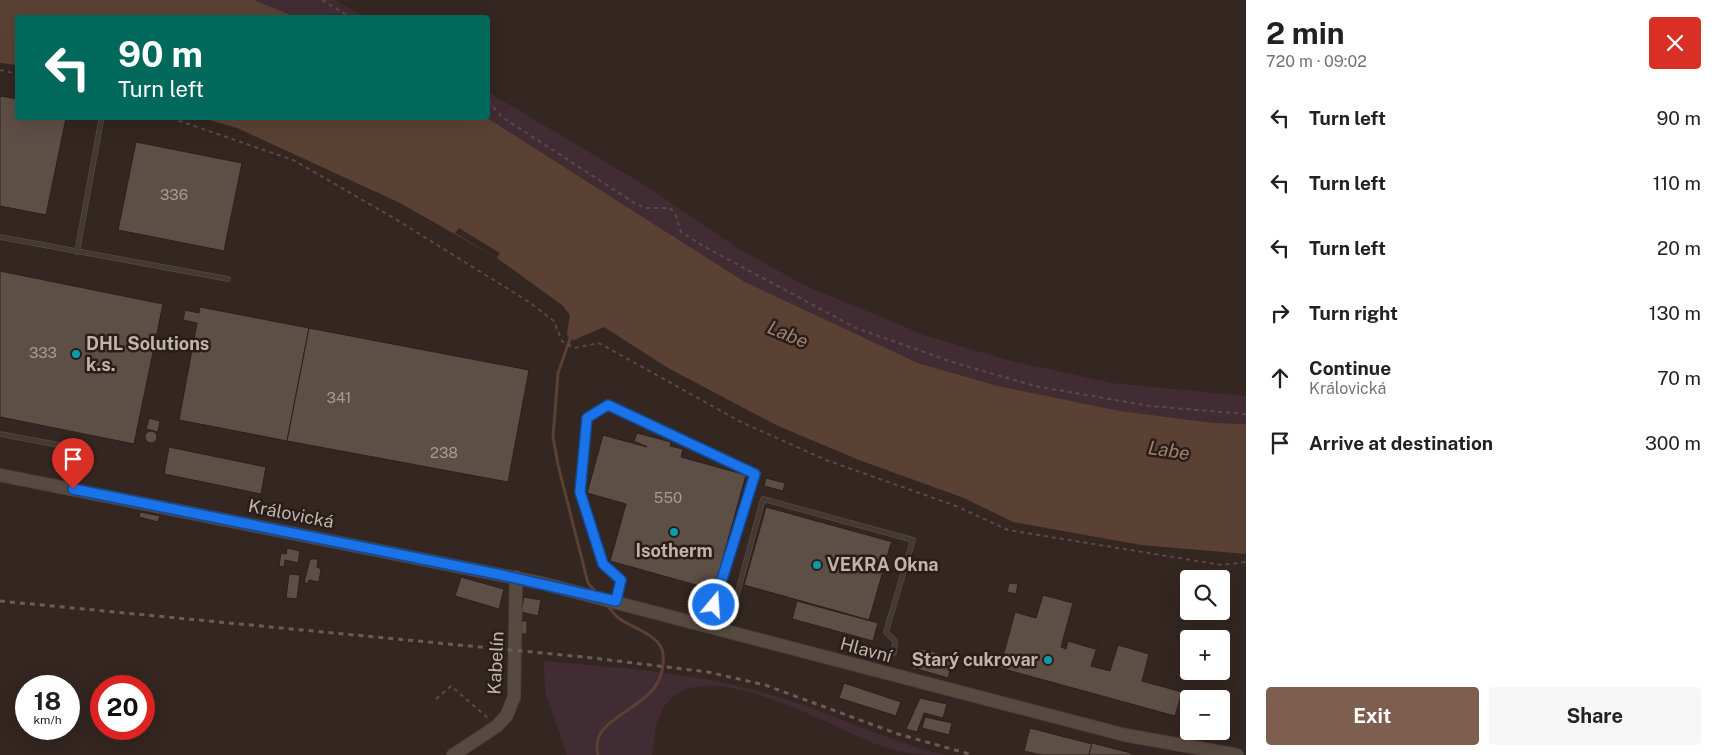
<!DOCTYPE html>
<meta charset="utf-8">
<style>
body{margin:0;font-family:"Public Sans",sans-serif;background:#f6f6f6;color:#202124;height:100vh;display:flex;flex-direction:column;font-size:19px;white-space:nowrap}
*{box-sizing:border-box;margin:0}
p{font-size:16px;color:#757577}
.icon{flex:none;width:28px;height:28px;fill:none;stroke:currentColor;stroke-width:2;stroke-linecap:round;stroke-linejoin:round}
.map{position:relative;flex:1;overflow:hidden}
.side{display:flex;flex-direction:column;background:#fff;width:475px}
.side>*{flex:none}
.hud{position:absolute;left:15px;top:15px;width:475px;height:105px;border-radius:5px;box-shadow:0 5px 20px #0002;background:#00695c;color:#fff;overflow:hidden}
.buttons{position:absolute;left:1180px;top:570px;display:grid;gap:10px}
.buttons a{display:grid;place-items:center;width:50px;height:50px;border-radius:5px;background:#fff;box-shadow:0 5px 20px #0002;font-size:25px}
.speed{position:absolute;left:15px;top:675px;display:flex;gap:10px;font-size:25px;font-weight:700;text-align:center}
.speed>*{display:grid;place-content:center;width:65px;height:65px;border-radius:50%;background:#fff;box-shadow:0 5px 20px #0002;line-height:1}
.speed small{font-size:12px;font-weight:400}
.speed .limit{border:8px solid #d22;background:#fff;color:#111}
.pin{position:absolute;display:grid;place-items:center;width:42px;height:42px;color:#fff;margin:-51px -21px;border-radius:50% 50% 50% 0;rotate:-45deg;box-shadow:0 0 5px #0007}
.pin .icon{rotate:45deg}
.me{position:absolute;width:55px;margin:-28px;rotate:18deg;stroke-linejoin:round;filter:drop-shadow(0 0 4px #0008)}
.turn{display:flex;align-items:center;gap:18px;height:105px;padding:0 20px;font-size:22px}
.turn .icon{width:65px;height:65px;stroke-width:2.5}
.turn b{display:block;font-size:35px;line-height:42px}
.round{display:grid;place-items:center;flex:none;width:52px;height:52px;border-radius:5px;background:#f6f6f6}
.head{display:flex;align-items:center;justify-content:space-between;height:85px;padding:0 20px}
h1{font-size:30px;font-weight:700;line-height:38px}
.cta{display:flex;gap:10px;margin-top:auto;padding:10px 20px}
.cta a{flex:1;height:58px;border-radius:5px;background:#7e5f4f;color:#fff;font-size:20px;font-weight:700;line-height:58px;text-align:center}
.cta a+a{background:#f6f6f6;color:#202124}
ul{padding:0;list-style:none}
li{display:flex;align-items:center;gap:15px;height:65px;padding:0 20px}
li div{flex:1}
li b{display:block;font-size:19px}
li em{font-style:normal}
main{display:flex;flex:1;min-height:0}
.map>svg:first-child{display:block}
.green{fill:#422c33}
.water{fill:#5a4134}
.pier{fill:#342620}
.lines{fill:none;stroke-linecap:round;stroke-linejoin:round}
.stream{stroke:#5a4134;stroke-width:3}
.building{fill:#5d4e46;stroke:#2b201b}
.lane-casing{stroke:#60544e;stroke-width:5.5}
.secondary-casing{stroke:#4e423d;stroke-width:14}
.path{stroke:#5b494a;stroke-width:2;stroke-dasharray:4 4;stroke-linecap:butt}
.lane{stroke:#443933;stroke-width:4.5}
.secondary{stroke:#574a41;stroke-width:12}
.rail{stroke:#6b5d55;stroke-width:3;stroke-dasharray:5 5;stroke-linecap:butt}
.route-casing{stroke:#114b97;stroke-width:12}
.route{stroke:#1a73e8;stroke-width:9}
.culture-dot{fill:#0f9aa8;stroke:#291e19;stroke-width:2}
.labels{text-anchor:middle;stroke-width:5;stroke-linejoin:round;paint-order:stroke}
.number-label{font-size:15px;fill:#a99a93}
.poi-label{font-size:18px;font-weight:bold;fill:#c2b4ad;stroke:#291e19;text-anchor:start}
.street-label{font-size:18px;fill:#c2b4ad;stroke:#291e19}
.water-label{font-size:19px;font-style:italic;fill:#a4806f;stroke:#291e19}
</style>
<main>
<div class="map">
<svg width="1246" height="755" viewBox="0 0 1246 755">
<rect width="100%" height="100%" fill="#342620"/>
<g class="green">
<path d="M254 0H335L364 17H296Z"/>
<path d="M488 92 651 189 737 248 806 286 927 336 1011 361 1112 383 1246 396V424L1214 423 1120 411 998 386 918 363 745 282 487 118Z"/>
<path d="M544 661C618 668 693 672 765 693 826 710 882 739 944 755 923 755 904 754 884 747 835 730 721 660 674 696 656 710 655 734 652 755H567L545 692Z"/>
</g>
<g class="water">
<path d="M0 0H254L296 17 18 18 17 65 0 63Z"/>
<path d="M203 118H487L745 282 918 363 998 386 1120 411 1214 423 1246 424V554L1141 545 1013 522 964 498 859 460 776 425 668 368 604 327 574 340 569 339 567 334 570 315 562 305 497 258 400 203 237 128Z"/>
</g>
<path class="pier" d="M459 228 500 253 497 258 455 233Z"/>
<g class="lines">
<g class="stream">
<path d="M571 336 558 373 553 437 558 465 588 583 597 593"/>
<path d="M598 755C587 709 669 713 663 654 662 636 633 628 620 619 615 616 611 610 607 605"/>
</g>
</g>
<g class="building">
<path d="M0 96 18 99V118H66L46 215 0 206Z"/>
<path d="M136 142 242 163 224 251 118 230Z"/>
<path d="M0 271 163 304 134 444 0 417Z"/>
<path d="M200 307 309 328 287 441 179 420 197 323 183 320 185 310 199 313Z"/>
<path d="M309 328 529 370 508 482 287 441Z"/>
<path d="M149 418 160 421 158 432 146 429Z"/>
<circle cx="151" cy="437" r="6"/>
<path d="M637 433 671 442 670 446 683 449 681 457 746 475 714 590 610 561 626 504 587 493 603 435 647 447 634 441Z"/>
<path d="M169 447 266 467 261 494 164 474Z"/>
<path d="M766 478 785 483 783 491 764 486Z"/>
<path d="M766 507 900 544 891 543 869 620 744 585Z"/>
<path d="M140 512 160 516 158 522 139 517Z"/>
<path d="M287 548 300 551 298 563 285 560 284 567 279 566 281 553 286 554Z"/>
<path d="M310 559H318L317 567 321 569 319 582 309 580 308 583H304Z"/>
<path d="M289 574 300 575 297 599 286 598Z"/>
<path d="M461 577 504 589 499 609 455 596Z"/>
<path d="M1009 583 1018 584 1016 594 1007 592Z"/>
<path d="M1043 595 1073 603 1061 647 1066 649 1068 641 1095 649 1098 644 1091 666 1110 671 1118 645 1149 654 1142 681 1182 692 1175 716 1000 668 1015 612 1036 618Z"/>
<path d="M524 597 541 600 538 616 521 612Z"/>
<path d="M797 601 878 623 873 641 792 619Z"/>
<path d="M520 621H527V634H521Z"/>
<path d="M918 648 922 649 917 670 912 669Z"/>
<path d="M922 649 954 657 948 678 917 669Z"/>
<path d="M844 683 901 702 896 716 839 698Z"/>
<path d="M920 698 947 704 943 718 924 713 917 732 906 729Z"/>
<path d="M925 717 952 723 949 735 922 728Z"/>
<path d="M1030 728 1092 744 1089 755H1041L1024 751Z"/>
<path d="M1092 743 1131 753V755H1089Z"/>
</g>
<g class="lines">
<g class="lane-casing">
<g id="lane">
<path d="M0 237 228 279"/>
<path d="M77 252 101 121"/>
<path d="M0 434 59 445"/>
<path d="M616 601 621 580 603 564 580 491 587 418 608 405 755 474 708 624"/>
<path d="M732 613 763 499 913 540 886 632 895 641 894 653"/>
</g>
</g>
<g class="secondary-casing">
<g id="secondary">
<path d="M0 475 541 583 1125 735 1237 755"/>
<path d="M453 755 497 726 507 715 514 697 516 577"/>
</g>
</g>
<g class="path">
<path d="M322 0 352 18"/>
<path d="M0 70 18 74"/>
<path d="M488 101 502 117 636 204 646 208H670L675 213 681 232 703 246 856 328 952 362 1035 386 1150 406 1246 414"/>
<path d="M171 118 293 160 397 220 529 302 554 321 562 341 574 348 599 343 741 422 826 460 956 506 1008 530 1222 565 1246 562"/>
<path d="M436 699 451 686 488 718"/>
</g>
<use href="#lane" class="lane"/>
<use href="#secondary" class="secondary"/>
<path class="rail" d="M0 601 584 657 708 672 765 685 898 734 973 755"/>
</g>
<g class="lines">
<g class="route-casing">
<path id="route" d="M73 489 497 574 616 601 621 580 603 564 580 492 587 418 608 405 755 474 714 605"/>
</g>
<use href="#route" class="route"/>
</g>
<g class="culture-dot">
<circle cx="76" cy="354" r="5"/>
<circle cx="674" cy="532" r="5"/>
<circle cx="817" cy="565" r="5"/>
<circle cx="1048" cy="660" r="5"/>
</g>
<g class="labels">
<g class="number-label">
<text x="174" y="200">336</text>
<text x="43" y="358">333</text>
<text x="339" y="403">341</text>
<text x="444" y="458">238</text>
<text x="668" y="503">550</text>
</g>
<g class="poi-label">
<text x="86" y="350">DHL Solutions<tspan x="86" dy="21">k.s.</tspan></text>
<text x="674" y="557" text-anchor="middle">Isotherm</text>
<text x="827" y="571">VEKRA Okna</text>
<text x="1038" y="666" text-anchor="end">Starý cukrovar</text>
</g>
<g class="street-label">
<text transform="translate(291 514) rotate(11)" y="6">Královická</text>
<text transform="translate(866 650) rotate(15)" y="6">Hlavní</text>
<text transform="translate(496 663) rotate(-87)" y="6">Kabelín</text>
</g>
<g class="water-label">
<text transform="translate(788 334) rotate(23)" y="7">Labe</text>
<text transform="translate(1169 450) rotate(9)" y="7">Labe</text>
</g>
</g>
</svg>
<div class="buttons">
<a><svg class="icon" aria-label="search" viewBox="0 0 24 24"><circle cx="10" cy="10" r="6"/><path d="M15 15l6 6"/></svg></a>
<a>+</a>
<a>−</a>
</div>
<div class="speed"><div>18<small>km/h</small></div><div class="limit">20</div></div>
<div class="pin" style="left:73px;top:489px;background:#d93025"><svg class="icon" aria-label="arrive" viewBox="0 0 24 24"><path d="M6 21V4h12l-3 4 3 4H6"/></svg></div>
<svg class="me" style="left:714px;top:605px" viewBox="-20 -20 40 40"><circle r="17" fill="#1a73e8" stroke="#fff" stroke-width="3"/><path d="M0-11L8 9 0 5-8 9z" fill="#fff"/></svg>
<div class="hud">
<div class="turn"><svg class="icon" aria-label="left" viewBox="0 0 24 24"><path d="M17 20v-9H6M10 6l-5 5 5 5"/></svg><div><b>90 m</b>Turn left</div></div>
</div>
</div>
<section class="side">
<div class="head"><div><h1>2 min</h1><p>720 m · 09:02</p></div><a class="round" style="background:#d93025;color:#fff"><svg class="icon" aria-label="close" viewBox="0 0 24 24"><path d="M6 6l12 12M18 6L6 18"/></svg></a></div>
<ul>
<li><svg class="icon" aria-label="left" viewBox="0 0 24 24"><path d="M17 20v-9H6M10 6l-5 5 5 5"/></svg><div><b>Turn left</b></div><em>90 m</em></li>
<li><svg class="icon" aria-label="left" viewBox="0 0 24 24"><path d="M17 20v-9H6M10 6l-5 5 5 5"/></svg><div><b>Turn left</b></div><em>110 m</em></li>
<li><svg class="icon" aria-label="left" viewBox="0 0 24 24"><path d="M17 20v-9H6M10 6l-5 5 5 5"/></svg><div><b>Turn left</b></div><em>20 m</em></li>
<li><svg class="icon" aria-label="right" viewBox="0 0 24 24"><path d="M7 20v-9h11M14 6l5 5-5 5"/></svg><div><b>Turn right</b></div><em>130 m</em></li>
<li><svg class="icon" aria-label="ahead" viewBox="0 0 24 24"><path d="M12 20V5M6 11l6-6 6 6"/></svg><div><b>Continue</b><p>Královická</p></div><em>70 m</em></li>
<li><svg class="icon" aria-label="arrive" viewBox="0 0 24 24"><path d="M6 21V4h12l-3 4 3 4H6"/></svg><div><b>Arrive at destination</b></div><em>300 m</em></li>
</ul>
<div class="cta"><a>Exit</a><a>Share</a></div>
</section>
</main>
